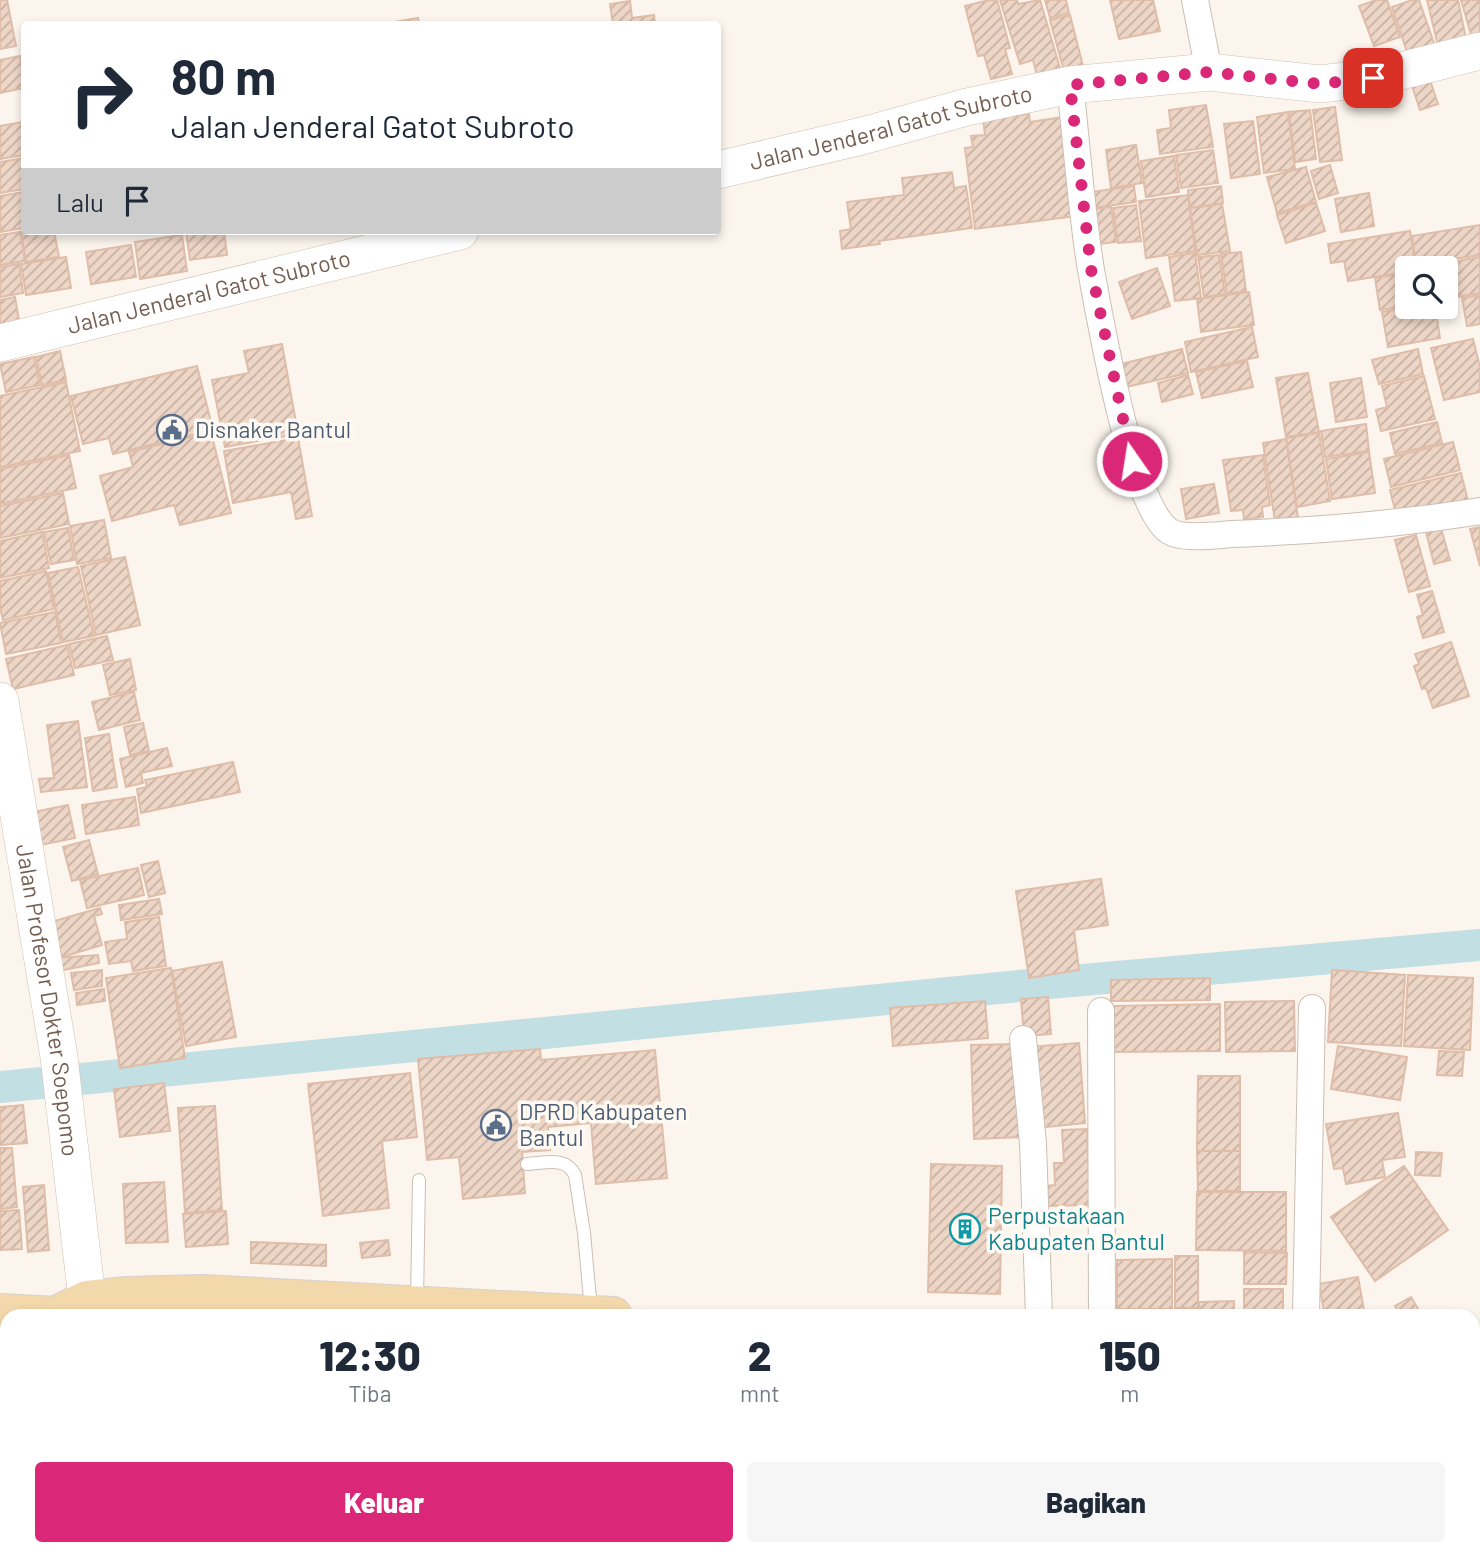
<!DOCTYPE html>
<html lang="id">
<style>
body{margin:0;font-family:Barlow,sans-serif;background:#f6f6f7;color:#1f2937;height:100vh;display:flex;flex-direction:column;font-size:26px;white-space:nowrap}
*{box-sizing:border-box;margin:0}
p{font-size:23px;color:#747a83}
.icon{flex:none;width:38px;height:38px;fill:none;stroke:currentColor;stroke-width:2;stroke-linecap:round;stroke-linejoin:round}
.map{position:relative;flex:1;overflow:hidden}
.panel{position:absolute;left:0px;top:1309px;width:1480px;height:247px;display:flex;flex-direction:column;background:#fff;border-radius:21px 21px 0 0;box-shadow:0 4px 10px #0003}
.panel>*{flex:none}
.hud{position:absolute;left:21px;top:21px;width:700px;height:214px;border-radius:7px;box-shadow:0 4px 10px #0003;background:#fff;color:#1f2937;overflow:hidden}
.controls{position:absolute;left:1395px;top:256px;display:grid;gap:14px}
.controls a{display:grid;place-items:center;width:63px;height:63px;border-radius:7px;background:#fff;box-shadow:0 4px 10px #0003;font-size:35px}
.pin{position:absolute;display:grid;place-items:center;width:60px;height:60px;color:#fff;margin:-30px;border-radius:14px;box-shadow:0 4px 10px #0006}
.me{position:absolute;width:77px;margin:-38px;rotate:347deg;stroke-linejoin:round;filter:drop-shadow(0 0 5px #0008)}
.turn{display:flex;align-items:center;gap:24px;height:147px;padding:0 35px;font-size:32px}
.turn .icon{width:91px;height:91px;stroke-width:2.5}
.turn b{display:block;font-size:49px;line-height:60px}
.then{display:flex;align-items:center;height:66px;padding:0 35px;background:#0003;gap:14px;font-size:26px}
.eta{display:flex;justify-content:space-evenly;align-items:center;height:119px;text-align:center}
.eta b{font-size:42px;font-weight:800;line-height:49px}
.action{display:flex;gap:14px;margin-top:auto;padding:14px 35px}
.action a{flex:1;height:80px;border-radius:7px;background:#db2777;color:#fff;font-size:28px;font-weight:800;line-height:80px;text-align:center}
.action a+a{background:#f6f6f7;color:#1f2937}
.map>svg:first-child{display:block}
.green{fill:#d8e8cc}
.garden{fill:url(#garden-furrows)}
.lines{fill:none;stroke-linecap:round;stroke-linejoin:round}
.canal{stroke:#c2dfe4;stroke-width:32}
.building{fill:url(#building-hatch);stroke:#dfbda9;stroke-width:2}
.service-casing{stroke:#cdbeb3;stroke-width:14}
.minor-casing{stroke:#cdbeb3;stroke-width:28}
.secondary-casing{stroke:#d2c0b3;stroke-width:38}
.primary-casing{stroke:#d8d2ce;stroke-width:40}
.service{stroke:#fff;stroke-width:12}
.minor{stroke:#fff;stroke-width:26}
.secondary{stroke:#fff;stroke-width:37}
.primary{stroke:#f3d8ac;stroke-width:38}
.route{stroke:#db2777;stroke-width:12;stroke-dasharray:0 21.6}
.labels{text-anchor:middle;stroke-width:7;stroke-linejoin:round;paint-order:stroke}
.street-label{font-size:23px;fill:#755d51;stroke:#fefaf3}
.service-label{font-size:23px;fill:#4e5e75;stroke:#fefaf3;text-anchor:start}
.culture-label{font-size:23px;fill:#0d838f;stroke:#fefaf3;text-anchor:start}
</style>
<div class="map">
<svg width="1480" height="1555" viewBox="0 0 1480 1555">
<defs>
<pattern id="garden-furrows" width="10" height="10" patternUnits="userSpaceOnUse" patternTransform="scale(1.75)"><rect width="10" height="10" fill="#d8e8cc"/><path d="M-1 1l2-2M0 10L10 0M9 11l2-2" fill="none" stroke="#b4bfa8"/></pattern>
<pattern id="building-hatch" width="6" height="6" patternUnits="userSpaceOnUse" patternTransform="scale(1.75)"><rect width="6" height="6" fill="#eed6c7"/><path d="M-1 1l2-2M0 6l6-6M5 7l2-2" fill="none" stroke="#c5b1a4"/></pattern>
</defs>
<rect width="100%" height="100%" fill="#fbf5ed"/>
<path class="green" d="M1474 1418H1480V1555H1309V1549H1474Z"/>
<path class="garden" d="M1221 1549H1309V1555H1232Z"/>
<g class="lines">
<path class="canal" d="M0 1087 1049 983 1480 945"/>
</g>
<g class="building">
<path d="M0 0H7L16 46 0 49Z"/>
<path d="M989 0H997L1010 48 1005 49 1012 74 991 79 984 55 978 56 965 6Z"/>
<path d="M1000 0H1017L1018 4 1040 0 1060 68 1037 75 1033 60 1020 64Z"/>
<path d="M1045 0H1066L1069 13 1050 18Z"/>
<path d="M1110 0H1153L1160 31 1119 39Z"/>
<path d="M1376 0H1387L1400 37 1374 46 1359 6Z"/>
<path d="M1412 0H1419L1435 46 1408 55 1392 7Z"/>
<path d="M1427 0H1458L1466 39 1438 46Z"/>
<path d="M1461 0H1480V36L1472 38Z"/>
<path d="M630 1 632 18 654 15 655 24H613L610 4Z"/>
<path d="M1070 15 1083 66 1064 71 1050 20Z"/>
<path d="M418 18 419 24H383Z"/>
<path d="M20 56 24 88 0 93V60Z"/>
<path d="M1430 80 1438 104 1420 110 1412 86Z"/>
<path d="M1206 105 1213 147 1160 154 1157 130 1171 128 1169 110Z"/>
<path d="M1335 107 1342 160 1320 162 1313 110Z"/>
<path d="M1310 110 1316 159 1295 162 1289 112Z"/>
<path d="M1288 112 1295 169 1264 173 1257 117Z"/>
<path d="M1029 114 1030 122 1064 117 1077 216 975 229 965 148 973 147 971 136 985 135 983 119Z"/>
<path d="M1253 121 1260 174 1231 178 1224 124Z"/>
<path d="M23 122 24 155 0 159V126Z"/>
<path d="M1136 145 1142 183 1111 188 1106 150Z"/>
<path d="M1213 150 1218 183 1181 188 1176 155Z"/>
<path d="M1174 156 1179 192 1146 197 1141 161Z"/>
<path d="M24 158V189L0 193V162Z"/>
<path d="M1330 165 1338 193 1319 199 1311 171Z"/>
<path d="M1306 167 1316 202 1277 213 1267 177Z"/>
<path d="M952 172 954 188 966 186 972 228 879 241 880 244 842 249 840 231 851 229 847 202 904 195 902 178Z"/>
<path d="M1134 186 1136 202 1086 209 1084 193Z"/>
<path d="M1221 186 1223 203 1190 208 1188 190Z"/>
<path d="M24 192V228L0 232V196Z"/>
<path d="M1369 193 1374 226 1341 232 1335 199Z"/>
<path d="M1188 195 1195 251 1146 258 1139 201Z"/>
<path d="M1316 203 1325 231 1286 243 1277 215Z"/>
<path d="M1222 204 1230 251 1197 255 1190 208Z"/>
<path d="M1136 205 1141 241 1118 243 1113 208Z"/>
<path d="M1111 207 1116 242 1092 245 1087 210Z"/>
<path d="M1480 225V255L1416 265 1412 236Z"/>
<path d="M54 231 59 257 26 262 21 232Z"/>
<path d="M186 231H224L227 255 190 260Z"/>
<path d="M1410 231 1416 268H1407V272L1348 281 1344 261 1331 263 1328 244Z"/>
<path d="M20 232 25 261 0 265V235Z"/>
<path d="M182 235 187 271 140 279 135 242Z"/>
<path d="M131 245 136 277 91 284 86 252Z"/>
<path d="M1241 252 1246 291 1227 294 1221 254Z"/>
<path d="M1195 253 1201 298 1175 301 1169 257Z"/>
<path d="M1219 255 1225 294 1204 297 1198 257Z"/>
<path d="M66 257 71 288 26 295 21 264Z"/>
<path d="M1480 257V293L1446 299V268H1419Z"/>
<path d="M19 264 23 293 0 297V267Z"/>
<path d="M1157 268 1170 306 1132 319 1119 282Z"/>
<path d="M1407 273V306L1380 310 1375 278Z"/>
<path d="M1249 292 1254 325 1201 332 1197 299Z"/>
<path d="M1480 295V324L1467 326 1462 298Z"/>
<path d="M15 297 20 326 0 329V300Z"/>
<path d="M1414 306H1435L1440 338 1388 347 1382 312Z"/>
<path d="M1252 327 1258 357 1191 372 1185 342Z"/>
<path d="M1473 339 1480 367V392L1444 400 1431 348Z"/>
<path d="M282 344 298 434 225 447 212 380 249 373 244 351Z"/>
<path d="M1182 349 1188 373 1126 387 1121 364Z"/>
<path d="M1418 349 1423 374 1379 384 1372 360Z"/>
<path d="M60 351 66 380 42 385 36 357Z"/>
<path d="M34 357 40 385 6 392 0 364Z"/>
<path d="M1247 361 1253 387 1202 398 1196 372Z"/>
<path d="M197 366 213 430 113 454 109 438 83 444 71 396Z"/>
<path d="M1308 373 1319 432 1286 437 1276 378Z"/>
<path d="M1188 375 1193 394 1162 402 1158 383Z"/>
<path d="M1424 376 1435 419 1381 431 1376 410 1387 407 1382 386Z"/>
<path d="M1361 378 1367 417 1336 422 1330 383Z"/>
<path d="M66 382 80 451 0 467V396Z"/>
<path d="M1437 422 1442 443 1395 454 1390 433Z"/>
<path d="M1366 424 1369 451 1325 457 1321 431Z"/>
<path d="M211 432 231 513 180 525 174 505 112 521 100 476 133 467 129 452Z"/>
<path d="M1319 433 1330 501 1297 507 1286 438Z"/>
<path d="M298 438 312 516 296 519 291 492 233 503 224 451Z"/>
<path d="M1286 439 1298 518 1275 521 1263 443Z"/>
<path d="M1453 442 1460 470 1391 487 1384 459Z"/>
<path d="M1369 452 1375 493 1332 499 1326 459Z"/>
<path d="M69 455 76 488 0 504V469Z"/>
<path d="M1263 455 1270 505 1262 507 1263 517 1244 520 1243 510 1231 511 1223 460Z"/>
<path d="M1461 473 1468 501 1397 518 1390 490Z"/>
<path d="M1214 484 1219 513 1186 519 1181 489Z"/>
<path d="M63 493 69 524 0 538V506Z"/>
<path d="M104 520 111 558 77 564 70 526Z"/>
<path d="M1480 527V566L1470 529Z"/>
<path d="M68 528 74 560 51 564 44 532Z"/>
<path d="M1441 528 1450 560 1434 564 1426 532Z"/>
<path d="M42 532 49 568 0 578V541Z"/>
<path d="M1416 535 1430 586 1409 592 1395 540Z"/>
<path d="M125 557 140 625 96 635 81 566Z"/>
<path d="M78 567 94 636 63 642 48 573Z"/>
<path d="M46 571 54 609 3 620 0 608V581Z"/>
<path d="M1432 591 1444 632 1423 638 1417 617 1423 615 1417 595Z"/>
<path d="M55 612 61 643 6 654 0 623Z"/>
<path d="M107 636 113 660 75 668 69 644Z"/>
<path d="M1451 642 1469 696 1433 708 1426 688 1422 689 1414 666 1419 664 1415 654Z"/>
<path d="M67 645 74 675 13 689 6 659Z"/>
<path d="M130 659 136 690 110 695 103 665Z"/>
<path d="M134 692 140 720 99 730 92 702Z"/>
<path d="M78 721 87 787 41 792 39 779 54 778 47 725Z"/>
<path d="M143 723 149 751 130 755 124 727Z"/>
<path d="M109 734 117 787 93 791 85 738Z"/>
<path d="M167 748 172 766 141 773 143 783 126 787 120 759Z"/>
<path d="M233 762 240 792 141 813 137 789 147 787 145 780Z"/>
<path d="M135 797 139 825 86 834 82 805Z"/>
<path d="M68 805 75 838 40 845 34 812Z"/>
<path d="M89 840 98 874 72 881 63 847Z"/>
<path d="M158 861 165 893 149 897 141 865Z"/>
<path d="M138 868 144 895 87 908 80 880Z"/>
<path d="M1101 879 1108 925 1074 930 1079 970 1029 978 1016 891Z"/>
<path d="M159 899 162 914 121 920 119 905Z"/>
<path d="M100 908 102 914 94 916 102 945 62 957 51 922Z"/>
<path d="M159 917 166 966 133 971 131 961 109 964 105 942 127 939 125 922Z"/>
<path d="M98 955 99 963 58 971 55 958Z"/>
<path d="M222 962 236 1037 186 1046 172 971Z"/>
<path d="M171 968 185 1058 120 1068 106 978Z"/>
<path d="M102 970V986L74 990 71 973Z"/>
<path d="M1332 970 1405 975 1401 1046 1328 1042Z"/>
<path d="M1408 975 1473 978 1470 1050 1404 1046Z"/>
<path d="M1210 978V1000L1111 1001V980Z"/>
<path d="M104 989 105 1001 77 1005 76 993Z"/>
<path d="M1048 997 1051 1034 1024 1036 1021 999Z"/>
<path d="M985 1001 988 1038 893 1046 890 1008Z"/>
<path d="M1294 1001 1295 1051 1226 1052 1225 1002Z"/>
<path d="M1220 1004V1051L1112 1052V1006Z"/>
<path d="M1079 1043 1085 1123 1037 1128 1030 1047Z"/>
<path d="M1018 1044 1026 1137 974 1139 971 1045Z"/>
<path d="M1338 1046 1407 1057 1400 1100 1331 1089Z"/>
<path d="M540 1049 541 1060 655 1050 667 1178 596 1184 591 1123 548 1127 550 1150 522 1152 525 1193 463 1199 459 1157 427 1160 418 1059Z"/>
<path d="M1439 1051 1464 1052 1462 1076 1437 1075Z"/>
<path d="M410 1073 417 1137 382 1141 389 1208 323 1216 308 1084Z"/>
<path d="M1198 1076H1240V1151H1197Z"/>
<path d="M164 1083 170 1131 120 1137 114 1089Z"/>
<path d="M23 1105 27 1143 0 1145V1107Z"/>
<path d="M215 1106 222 1210 185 1213 178 1108Z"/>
<path d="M1398 1113 1405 1157 1382 1160 1385 1177 1346 1184 1343 1168 1334 1169 1326 1124Z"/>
<path d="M1087 1129 1090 1205 1046 1206 1045 1186 1055 1185 1054 1163H1064L1062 1130Z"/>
<path d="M0 1148H12L17 1207 0 1209Z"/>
<path d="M1197 1151H1240V1191H1198Z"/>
<path d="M1416 1152 1442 1153 1440 1176 1415 1175Z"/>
<path d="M931 1164 1002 1166 1000 1294 928 1292Z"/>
<path d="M1404 1166 1448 1230 1375 1281 1331 1217Z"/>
<path d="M164 1182 168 1242 126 1243 123 1184Z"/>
<path d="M44 1185 49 1250 28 1252 23 1187Z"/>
<path d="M1197 1192H1286V1251L1196 1250Z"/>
<path d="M19 1210 22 1249 0 1250V1211Z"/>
<path d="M226 1211 228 1244 186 1247 183 1214Z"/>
<path d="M388 1240 390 1255 362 1258 360 1243Z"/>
<path d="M251 1242 326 1245V1266L251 1263Z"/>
<path d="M1244 1252 1287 1253 1286 1284H1244Z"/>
<rect x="1175" y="1256" width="23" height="52"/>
<path d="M1172 1259V1309H1117V1260Z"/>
<path d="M1358 1277 1365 1316H1325L1319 1284Z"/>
<rect x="1244" y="1289" width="39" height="27"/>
<path d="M1411 1297 1421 1314 1400 1316 1395 1306Z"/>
<path d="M1234 1301V1316H1200L1199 1302Z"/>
<path d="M0 1390H7V1457L0 1458Z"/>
<path d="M158 1549H207L208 1555H159Z"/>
<path d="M637 1549H707L719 1555H633Z"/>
<rect x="1374" y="1549" width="38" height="6"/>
<rect x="1430" y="1549" width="32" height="6"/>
</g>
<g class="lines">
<g class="service-casing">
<g id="service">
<path d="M527 1164C545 1163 566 1156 575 1175L584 1233 591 1310"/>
<path d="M417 1302 419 1180"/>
</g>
</g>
<g class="minor-casing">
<g id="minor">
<path d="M1195 0 1209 72"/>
<path d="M1070 85C1077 146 1081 209 1091 270 1100 319 1132 506 1169 531 1182 540 1217 535 1232 534 1315 531 1398 524 1480 511"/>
<path d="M1101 1011 1102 1316"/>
<path d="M1023 1039 1033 1144 1039 1316"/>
<path d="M1306 1316 1312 1008"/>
<path d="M1474 1376 1480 1377"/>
</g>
</g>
<g class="secondary-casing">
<g id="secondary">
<path id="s1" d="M718 170 862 136 967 107 1070 85 1209 72 1320 84 1373 78 1480 51"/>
<path id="s2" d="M0 343 460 231"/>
<path id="s3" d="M0 701 59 1057 89 1316"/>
<path d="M124 1549 125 1555"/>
</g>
</g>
<g class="primary-casing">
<g id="primary">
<path d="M0 1313 58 1316"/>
<path d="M57 1315 87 1300 127 1296 202 1294 613 1316"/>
<path d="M1032 1549 1044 1555"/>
<path d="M1118 1549 1130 1555"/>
</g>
</g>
<use href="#service" class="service"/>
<use href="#minor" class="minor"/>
<use href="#secondary" class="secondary"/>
<use href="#primary" class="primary"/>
</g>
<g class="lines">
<path class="route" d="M1132 461 1091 269 1070 85 1209 72 1320 84 1373 78"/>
</g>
<defs>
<g id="civic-ring" transform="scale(1.575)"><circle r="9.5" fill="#fefaf3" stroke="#5c6f8a" stroke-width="1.5"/><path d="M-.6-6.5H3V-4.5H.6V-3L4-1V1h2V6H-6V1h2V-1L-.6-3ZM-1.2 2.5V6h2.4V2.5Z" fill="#5c6f8a"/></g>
<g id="building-ring" transform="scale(1.575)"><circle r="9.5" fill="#fefaf3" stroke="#0f9aa8" stroke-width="1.5"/><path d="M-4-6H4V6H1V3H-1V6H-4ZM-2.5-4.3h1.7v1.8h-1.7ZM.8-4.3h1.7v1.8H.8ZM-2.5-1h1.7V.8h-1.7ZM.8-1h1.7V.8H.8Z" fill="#0f9aa8"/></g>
</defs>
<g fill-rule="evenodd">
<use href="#civic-ring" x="172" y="430"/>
<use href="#civic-ring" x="496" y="1125"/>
<use href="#building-ring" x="965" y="1229"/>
</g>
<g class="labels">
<g class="street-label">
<text dy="8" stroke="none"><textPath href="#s1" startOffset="178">Jalan Jenderal Gatot Subroto</textPath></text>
<text dy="8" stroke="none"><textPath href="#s2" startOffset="215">Jalan Jenderal Gatot Subroto</textPath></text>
<text dy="8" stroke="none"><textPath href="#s3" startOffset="303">Jalan Profesor Dokter Soepomo</textPath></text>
</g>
<g class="service-label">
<text x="195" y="438">Disnaker Bantul</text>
<text x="519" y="1120">DPRD Kabupaten<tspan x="519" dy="26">Bantul</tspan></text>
</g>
<g class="culture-label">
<text x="988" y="1224">Perpustakaan<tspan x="988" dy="26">Kabupaten Bantul</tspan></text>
</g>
</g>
</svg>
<div class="controls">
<a><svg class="icon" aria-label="search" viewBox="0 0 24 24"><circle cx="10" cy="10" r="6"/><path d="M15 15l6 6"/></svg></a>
</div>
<div class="pin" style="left:1373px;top:78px;background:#d93025"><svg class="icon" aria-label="arrive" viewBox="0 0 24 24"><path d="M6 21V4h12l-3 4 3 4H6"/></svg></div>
<svg class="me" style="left:1132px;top:461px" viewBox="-20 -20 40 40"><circle r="17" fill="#db2777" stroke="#fff" stroke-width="3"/><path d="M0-11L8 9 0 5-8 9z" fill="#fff"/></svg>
<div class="hud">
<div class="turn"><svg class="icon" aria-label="right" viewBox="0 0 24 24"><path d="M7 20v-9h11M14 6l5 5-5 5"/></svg><div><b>80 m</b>Jalan Jenderal Gatot Subroto</div></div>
<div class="then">Lalu<svg class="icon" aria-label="arrive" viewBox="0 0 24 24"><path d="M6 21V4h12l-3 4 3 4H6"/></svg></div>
</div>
<section class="panel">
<div class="eta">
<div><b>12:30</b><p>Tiba</p></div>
<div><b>2</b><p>mnt</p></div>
<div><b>150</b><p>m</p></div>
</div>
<div class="action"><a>Keluar</a><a>Bagikan</a></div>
</section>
</div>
